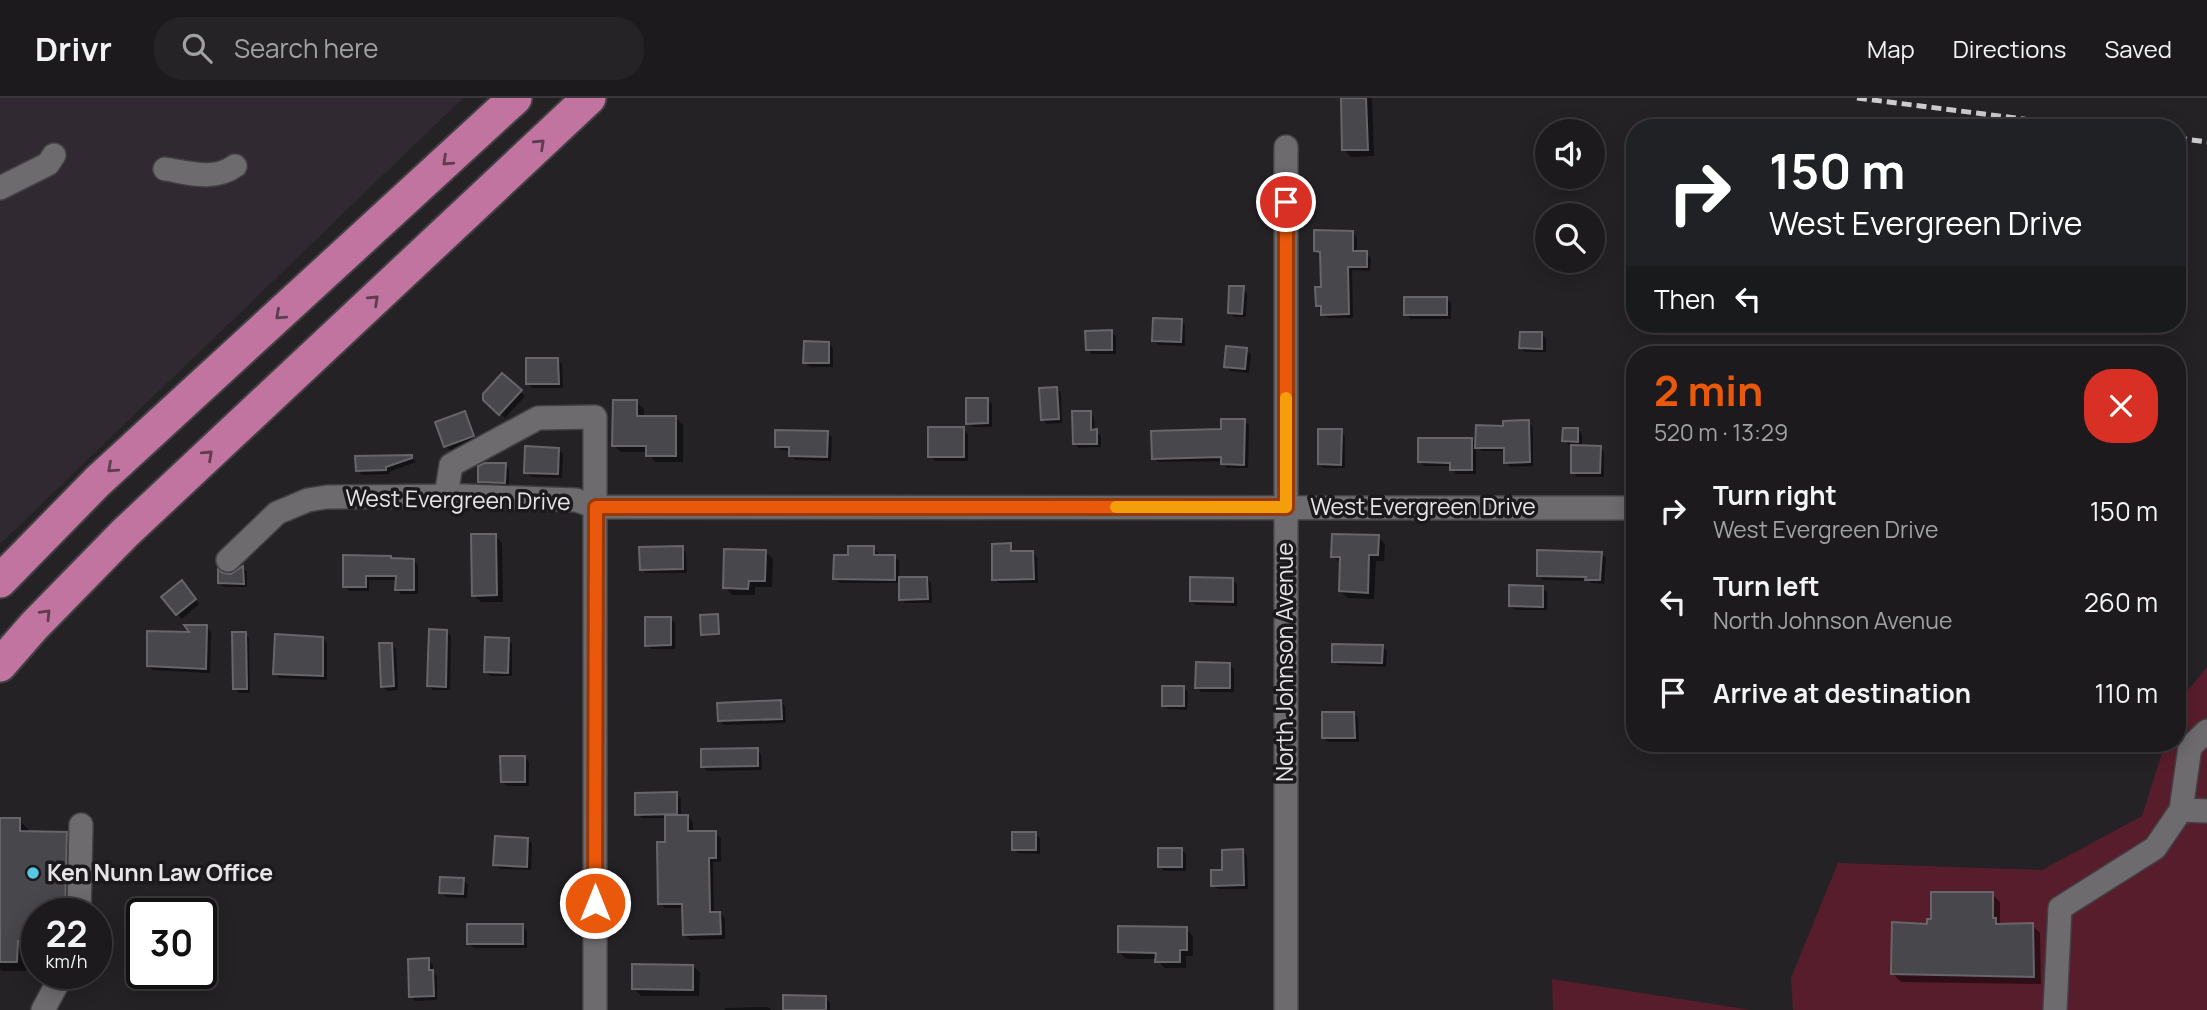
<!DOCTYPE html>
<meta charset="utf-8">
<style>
body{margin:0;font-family:Manrope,sans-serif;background:#252325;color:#f1f3f6;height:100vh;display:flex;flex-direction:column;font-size:26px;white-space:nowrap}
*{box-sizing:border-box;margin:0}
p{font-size:23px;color:#a0a1a3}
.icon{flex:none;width:38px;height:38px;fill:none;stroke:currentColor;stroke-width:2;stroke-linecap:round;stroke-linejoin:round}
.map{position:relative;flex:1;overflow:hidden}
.drawer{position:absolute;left:1626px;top:248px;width:560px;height:406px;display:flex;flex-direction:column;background:#1c1a1c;border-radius:28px;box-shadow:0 4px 18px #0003,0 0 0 2px #3a383b}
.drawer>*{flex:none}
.top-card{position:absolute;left:1626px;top:21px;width:560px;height:214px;border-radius:28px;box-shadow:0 4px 18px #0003,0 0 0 2px #3a383b;background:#202124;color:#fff;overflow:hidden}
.fabs{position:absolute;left:1535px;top:21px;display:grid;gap:14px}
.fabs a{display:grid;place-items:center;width:70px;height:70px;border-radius:50%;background:#1c1a1c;box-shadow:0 4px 18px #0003,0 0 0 2px #3a383b;font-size:35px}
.speed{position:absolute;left:21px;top:800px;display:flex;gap:14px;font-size:35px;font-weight:700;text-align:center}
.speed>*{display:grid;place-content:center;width:91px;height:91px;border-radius:50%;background:#1c1a1c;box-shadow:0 4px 18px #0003,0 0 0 2px #3a383b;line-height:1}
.speed small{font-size:18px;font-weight:400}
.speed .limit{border:4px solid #111;border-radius:10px;background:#fff;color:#111}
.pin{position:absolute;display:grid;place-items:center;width:60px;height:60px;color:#fff;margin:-30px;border:4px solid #fff;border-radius:50%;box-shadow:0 2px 7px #0007}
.me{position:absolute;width:77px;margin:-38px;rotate:0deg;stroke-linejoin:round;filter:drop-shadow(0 0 5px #0008)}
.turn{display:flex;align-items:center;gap:24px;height:147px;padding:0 28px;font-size:32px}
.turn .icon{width:91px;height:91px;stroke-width:2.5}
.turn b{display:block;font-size:49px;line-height:60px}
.then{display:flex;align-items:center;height:66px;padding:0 28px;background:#0003;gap:14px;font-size:26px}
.round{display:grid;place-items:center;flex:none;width:74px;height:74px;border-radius:28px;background:#252325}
.headline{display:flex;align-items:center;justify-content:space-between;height:119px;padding:0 28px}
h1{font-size:42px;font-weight:700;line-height:52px;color:#ea580c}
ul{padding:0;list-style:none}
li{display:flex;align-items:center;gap:21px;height:91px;padding:0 28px}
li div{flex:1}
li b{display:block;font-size:26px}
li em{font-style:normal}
header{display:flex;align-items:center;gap:42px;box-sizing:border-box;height:98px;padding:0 35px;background:#1c1a1c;border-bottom:2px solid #3a383b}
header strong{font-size:33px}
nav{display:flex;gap:38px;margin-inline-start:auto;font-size:24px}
.search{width:490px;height:63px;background:#252325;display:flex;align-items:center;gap:18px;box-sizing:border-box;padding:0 24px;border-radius:28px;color:#a0a1a3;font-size:26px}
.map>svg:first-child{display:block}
.built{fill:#312931}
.green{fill:#581d2c}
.shadow{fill:#0007}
.building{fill:#48474b;stroke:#67656a;stroke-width:2}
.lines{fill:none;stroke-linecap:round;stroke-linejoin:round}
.minor-casing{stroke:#424043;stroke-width:26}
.highway-casing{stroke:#424043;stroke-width:37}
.minor{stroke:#6e6b6f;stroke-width:23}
.highway{stroke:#c274a1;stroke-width:33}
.rail{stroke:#cdcbcd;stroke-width:5;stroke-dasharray:10 5;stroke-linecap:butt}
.oneway{stroke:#5e3d51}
.route-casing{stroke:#983908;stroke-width:18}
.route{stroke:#ea580c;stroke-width:12}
.slow{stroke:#f59e0b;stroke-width:12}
.poi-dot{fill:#56c9e1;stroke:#1c191c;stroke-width:2.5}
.labels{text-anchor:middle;stroke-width:7;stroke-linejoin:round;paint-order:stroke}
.street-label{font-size:23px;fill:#e6e4e6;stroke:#1c191c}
.poi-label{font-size:23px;font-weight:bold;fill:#e6e4e6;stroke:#1c191c;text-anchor:start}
</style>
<header>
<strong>Drivr</strong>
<div class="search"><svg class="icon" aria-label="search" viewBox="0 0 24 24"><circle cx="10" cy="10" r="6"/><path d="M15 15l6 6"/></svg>Search here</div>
<nav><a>Map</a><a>Directions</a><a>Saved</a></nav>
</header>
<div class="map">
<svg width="2207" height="912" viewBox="0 0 2207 912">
<rect width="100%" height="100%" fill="#252226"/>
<path class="built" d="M0 0H463L0 446Z"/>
<g class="green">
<path d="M2207 569V912H1793L1791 880 1838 765 2042 772 2142 718 2165 646H2177V609L2179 603Z"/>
<path d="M1552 881 1751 912H1553Z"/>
</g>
<g class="shadow">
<path d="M1343 0H1372L1374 58 1351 59 1344 52Z"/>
<path d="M1353 135 1357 139V155H1366L1371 160 1370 173 1352 172 1353 220H1328L1317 208 1323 191 1320 157 1316 153Z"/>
<path d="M1243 190 1247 195 1246 219H1234L1229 214Z"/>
<path d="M1446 201 1451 205V221H1410L1406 216Z"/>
<path d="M1181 223 1185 227V248L1159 247 1154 243Z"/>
<path d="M1111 234 1116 238V256H1092L1088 252Z"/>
<path d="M1542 236 1546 240V254H1525L1521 249Z"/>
<path d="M829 245 833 250V269H810L805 264Z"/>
<path d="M1246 252 1251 256 1249 275 1230 273 1226 268Z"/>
<path d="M558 262 562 266 563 290H533L528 286Z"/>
<path d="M502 277 525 298 505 320 484 301Z"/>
<path d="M1057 291 1061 295 1062 325 1047 326 1042 321Z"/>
<path d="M987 302 992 306V329H973L968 325Z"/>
<path d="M636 304 644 311V320H676L683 327V364H655L648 354H621L614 347Z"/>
<path d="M465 315 469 320 477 343 450 352 445 348Z"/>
<path d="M1090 315 1094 319 1095 333 1101 338V349L1079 350 1075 346Z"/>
<path d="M1244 323 1249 327 1248 370H1227L1223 363 1158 364 1153 360Z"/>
<path d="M1528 324 1533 329V368L1510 369 1506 364V353H1482L1476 348V376H1456L1451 368H1424L1420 364 1472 342 1477 347 1505 329Z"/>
<path d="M963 331 968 336V363H935L930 358Z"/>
<path d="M1578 332 1582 336V349H1600L1604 354V379H1577L1573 374V347H1569L1564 343Z"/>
<path d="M1341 333 1345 338V370H1324L1319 366Z"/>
<path d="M827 335 832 339 831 363 795 362 791 357V353L781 352 776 348Z"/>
<path d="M558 351 563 356 562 380 531 379 526 374Z"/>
<path d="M411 359 416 364 389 374 390 376 362 377 357 372Z"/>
<path d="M505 367 509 371V389L484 388 480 384Z"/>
<path d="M495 438 502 445 503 504H481L473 497Z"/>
<path d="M1378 439 1385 446 1384 463H1376L1374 501 1348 500 1340 493V465L1333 458Z"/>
<path d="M1010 447 1015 455H1033L1037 459 1038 485H999L994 481Z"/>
<path d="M682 450 686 455 687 475H646L642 471Z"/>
<path d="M873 450 878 455V459H895L899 463V481L927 480 931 485 932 505H905L901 501V485H840L835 480 849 458Z"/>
<path d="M765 453 773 461 772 489H755V497H732L725 489Z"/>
<path d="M1601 455 1606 460 1604 486 1592 485 1589 483 1543 482 1539 477Z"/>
<path d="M391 459 393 462H414L418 467V496H401L397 491V482H369V493H349L345 488Z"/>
<path d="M243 470 247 474V489H224L220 485Z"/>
<path d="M1233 482 1237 486V508L1196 507 1191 503Z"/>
<path d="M186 489 199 506 182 521 163 499Z"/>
<path d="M1542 490 1547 494V512H1515L1511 507Z"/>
<path d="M717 518 720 538H705L703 537Z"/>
<path d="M670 521 675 525V551H651L647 547Z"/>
<path d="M207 529 211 534 210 575 153 572 149 567Z"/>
<path d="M446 533 451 538 450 592H433L428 587Z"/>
<path d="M245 536 249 540 250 595H239L235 590Z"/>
<path d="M323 540 327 545V582L279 580 275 575Z"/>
<path d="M508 542 512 546V578H491L486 574Z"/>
<path d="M392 547 396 551 398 592 387 593 382 588Z"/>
<path d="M1382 549 1387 553 1386 569 1338 567 1333 563Z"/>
<path d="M1230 567 1234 571V594H1201L1197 589Z"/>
<path d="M1183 590 1188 594 1187 612 1168 611 1164 607Z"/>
<path d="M781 604 785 609 786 625 724 627 719 622Z"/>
<path d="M1354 615 1358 620 1359 644H1328L1324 640Z"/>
<path d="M757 652 761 656 762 672 707 673 703 668Z"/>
<path d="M524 659 529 664V688H507L502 683Z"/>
<path d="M677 696 681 701V718H687L693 724V735H715L721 740V764H713L714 815H720L725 821V841L690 842 685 836 684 810H665L659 805 667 746 666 720H642L637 716Z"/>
<path d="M0 722H19L29 732V735H66L76 745 75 816H37V848H32V852H27L26 873H2L0 871Z"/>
<path d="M1035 736 1040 740V756L1018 755 1013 751Z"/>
<path d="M528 741 532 746 531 772 500 771 495 766Z"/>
<path d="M1182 752 1186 756V773H1164L1159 768Z"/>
<path d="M1243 753 1247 758 1248 791H1218L1213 787Z"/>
<path d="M463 782 468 786 467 800 446 799 441 794Z"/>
<path d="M1992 796 2000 804V828L2032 827 2040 835 2041 886 1901 884 1893 876 1929 827Z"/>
<path d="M523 828 527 833V850H474L469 846Z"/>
<path d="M1186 831 1193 838V858H1186V870H1164L1157 861H1126L1119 854Z"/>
<path d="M428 862 433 867V874L437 878V902L415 903 411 898Z"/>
<path d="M693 868 700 875 699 898H641L634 891Z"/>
<path d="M825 900 830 904V912H784Z"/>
<path d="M768 909 771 912H725V910Z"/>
</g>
<g class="building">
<path d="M1341 0H1366L1368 52H1342Z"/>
<path d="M1314 132 1353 133V153H1367V169H1348L1349 216 1321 217V208H1316L1315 189H1321L1320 154 1314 153Z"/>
<path d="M1229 188H1244L1242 216 1228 215Z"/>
<rect x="1404" y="199" width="43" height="18"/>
<path d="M1153 220 1182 221 1181 244 1152 243Z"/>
<path d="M1112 232V252H1086L1085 233Z"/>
<path d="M1520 234H1542V251L1519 250Z"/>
<path d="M804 243 829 244V265H803Z"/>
<path d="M1226 248 1247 250 1245 271 1224 269Z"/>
<path d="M526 260H558L559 286H526Z"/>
<path d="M502 275 522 292 499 317 483 302V296Z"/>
<path d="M1057 289 1059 321 1041 322 1039 290Z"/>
<path d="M966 300H988V325L966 326Z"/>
<path d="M613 302H637V318H676V358H646V348H612Z"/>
<path d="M465 313 474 338 444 349 435 324Z"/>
<path d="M1072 313H1091V332L1097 331V346H1073Z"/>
<path d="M1221 321H1245L1244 367 1221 366V359L1152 361 1151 333 1221 331Z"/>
<path d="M1529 322 1530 364 1504 365V350H1475L1476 327 1503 328V323Z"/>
<rect x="928" y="329" width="36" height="30"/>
<path d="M1563 330H1578V344L1562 343Z"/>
<path d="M1318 331H1342L1341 367 1318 366Z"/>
<path d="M775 332 828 333 827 359 789 358V349H775Z"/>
<path d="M1418 340H1472V372H1450V365L1418 364Z"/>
<path d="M1571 347 1601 348 1600 375H1571Z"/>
<path d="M525 348 559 350 558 376 524 375Z"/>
<path d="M412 357V360L386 369V372L356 373 355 358Z"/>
<path d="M485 365H506L505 385 478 384V368Z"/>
<path d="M471 436H496L497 497 472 498Z"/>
<path d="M1332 436 1379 437 1378 457H1369L1368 495 1339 493 1340 459H1331Z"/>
<path d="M1011 445V453H1033L1034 481 992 482V446Z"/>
<path d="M683 448V471L640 472 639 449Z"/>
<path d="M848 448H874V457H895V482L833 481 834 457H848Z"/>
<path d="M724 451 766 452 765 483H749L748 491 723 490Z"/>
<path d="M1537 452 1602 454 1600 482H1585L1586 479 1537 478Z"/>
<path d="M343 457 391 458V460L414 461V492H395L396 478H366V489H343Z"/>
<path d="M243 468 244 486 218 485V471L223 475 231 476Z"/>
<path d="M899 479H927L928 501 899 502Z"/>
<path d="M1190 479 1233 480V504L1190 503Z"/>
<path d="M182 482 196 501 176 517 161 499Z"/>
<path d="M1509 487 1543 488V509L1509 508Z"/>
<path d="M718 516 719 536 701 537 700 517Z"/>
<path d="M645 519H671V547L645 548Z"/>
<path d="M184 527H207L206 571 147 568V533L189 534Z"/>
<path d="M429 531 447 532 446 589 427 588Z"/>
<path d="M232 534H246L247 591H233Z"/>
<path d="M275 536 323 539V578L273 576Z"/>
<path d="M485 539 509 540 508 575 484 574Z"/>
<path d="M379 545H392L394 588 381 589Z"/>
<path d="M1332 546 1383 547 1382 565 1332 564Z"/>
<path d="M1196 564 1230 565V590H1195Z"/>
<rect x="1162" y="588" width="22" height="20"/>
<path d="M781 602 782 621 718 623 717 605Z"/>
<path d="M1322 614H1354L1355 640H1322Z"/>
<path d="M758 650V668L701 669V651Z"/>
<path d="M500 658H525V684H501Z"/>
<path d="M677 694V716L635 717V695Z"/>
<path d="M665 717H688V733H716V760H709L710 814H720L721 836 683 837 682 806H658L657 744H665Z"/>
<path d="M0 720H20V733L67 734 65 816H37L35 839H24V843H18L17 864H0Z"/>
<rect x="1012" y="734" width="24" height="18"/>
<path d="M495 738 528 740 527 769 493 767Z"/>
<rect x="1158" y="750" width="24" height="19"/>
<path d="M1243 751 1244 787 1211 788V772H1222V752Z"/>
<path d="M440 779 464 780 463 796 439 795Z"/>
<path d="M1931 794H1993V820H1996V826L2033 825 2034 879 1891 876 1892 824 1927 826V821H1931Z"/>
<rect x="467" y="826" width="56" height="20"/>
<path d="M1118 828 1187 829V852H1180V864H1155L1156 855 1118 854Z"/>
<path d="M429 860V872H433L434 898 409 899 408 861Z"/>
<path d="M632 866 693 867V892L632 891Z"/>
<path d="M783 897 826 898V912H783Z"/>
</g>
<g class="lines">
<g class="minor-casing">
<g id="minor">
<path d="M165 71C190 75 214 83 235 68"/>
<path d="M0 90 48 66 54 57"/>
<path d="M446 398 451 367 538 320 595 319V912"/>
<path d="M228 462 277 415 308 402 327 399 464 398 576 402 596 409 1634 410"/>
<path d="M2181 712 2190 649 2207 633"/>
<path d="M79 816 81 727"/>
<path d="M43 912 63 875"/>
<path d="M1286 912V49"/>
<path d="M2055 912 2060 810 2155 750 2181 712 2207 713"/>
</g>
</g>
<g class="highway-casing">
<g id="highway">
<path d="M0 483 98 383 515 0"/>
<path d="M0 567 34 528 125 435 589 0"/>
</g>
</g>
<use href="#minor" class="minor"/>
<use href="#highway" class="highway"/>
<g class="rail">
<path d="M1857 0 2095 30"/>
<path d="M2177 40 2207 44"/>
</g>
</g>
<defs><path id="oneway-chevron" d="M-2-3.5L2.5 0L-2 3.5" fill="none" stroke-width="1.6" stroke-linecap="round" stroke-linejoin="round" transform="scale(1.75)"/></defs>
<g class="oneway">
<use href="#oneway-chevron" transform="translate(540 46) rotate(-43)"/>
<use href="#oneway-chevron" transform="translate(447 63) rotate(137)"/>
<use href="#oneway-chevron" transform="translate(374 202) rotate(-43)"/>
<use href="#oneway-chevron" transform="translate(280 217) rotate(138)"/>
<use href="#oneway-chevron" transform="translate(208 357) rotate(-43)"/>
<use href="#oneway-chevron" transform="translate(112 370) rotate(138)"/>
<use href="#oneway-chevron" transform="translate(46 516) rotate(-46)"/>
</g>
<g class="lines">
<g class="route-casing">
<path id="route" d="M595 805 596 409H1286V104"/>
</g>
<use href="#route" class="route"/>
<path class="slow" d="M1116 409H1286V300"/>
</g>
<circle class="poi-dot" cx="33" cy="775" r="7"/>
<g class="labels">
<g class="street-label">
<text transform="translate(458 402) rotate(1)" y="8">West Evergreen Drive</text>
<text x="1423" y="417">West Evergreen Drive</text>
<text transform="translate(1285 564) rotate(-90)" y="8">North Johnson Avenue</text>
</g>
<g class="poi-label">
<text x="47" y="783">Ken Nunn Law Office</text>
</g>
</g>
</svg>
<div class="fabs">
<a><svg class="icon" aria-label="sound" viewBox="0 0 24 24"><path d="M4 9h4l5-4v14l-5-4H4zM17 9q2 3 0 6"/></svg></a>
<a><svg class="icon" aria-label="search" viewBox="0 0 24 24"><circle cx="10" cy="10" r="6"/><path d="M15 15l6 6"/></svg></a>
</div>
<div class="speed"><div>22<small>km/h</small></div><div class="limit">30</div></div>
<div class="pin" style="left:1286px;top:104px;background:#d93025"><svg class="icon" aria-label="arrive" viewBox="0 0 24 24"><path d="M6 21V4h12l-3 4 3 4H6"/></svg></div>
<svg class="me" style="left:595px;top:805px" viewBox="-20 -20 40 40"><circle r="17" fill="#ea580c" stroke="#fff" stroke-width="3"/><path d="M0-11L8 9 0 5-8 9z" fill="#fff"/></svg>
<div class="top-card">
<div class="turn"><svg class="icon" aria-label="right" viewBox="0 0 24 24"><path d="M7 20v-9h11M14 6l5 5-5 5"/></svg><div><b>150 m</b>West Evergreen Drive</div></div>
<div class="then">Then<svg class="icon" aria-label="left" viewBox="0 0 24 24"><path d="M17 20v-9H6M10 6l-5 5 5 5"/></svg></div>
</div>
<section class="drawer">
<div class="headline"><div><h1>2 min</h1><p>520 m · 13:29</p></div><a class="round" style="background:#d93025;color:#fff"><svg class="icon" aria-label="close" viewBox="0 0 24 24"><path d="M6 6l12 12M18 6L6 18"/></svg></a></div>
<ul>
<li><svg class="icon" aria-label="right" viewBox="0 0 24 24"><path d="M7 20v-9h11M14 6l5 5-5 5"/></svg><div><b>Turn right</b><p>West Evergreen Drive</p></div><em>150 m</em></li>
<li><svg class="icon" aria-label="left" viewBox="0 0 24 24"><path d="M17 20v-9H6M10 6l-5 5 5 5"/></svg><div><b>Turn left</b><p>North Johnson Avenue</p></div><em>260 m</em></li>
<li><svg class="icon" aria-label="arrive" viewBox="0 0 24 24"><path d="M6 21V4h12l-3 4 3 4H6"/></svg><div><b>Arrive at destination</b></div><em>110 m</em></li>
</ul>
</section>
</div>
